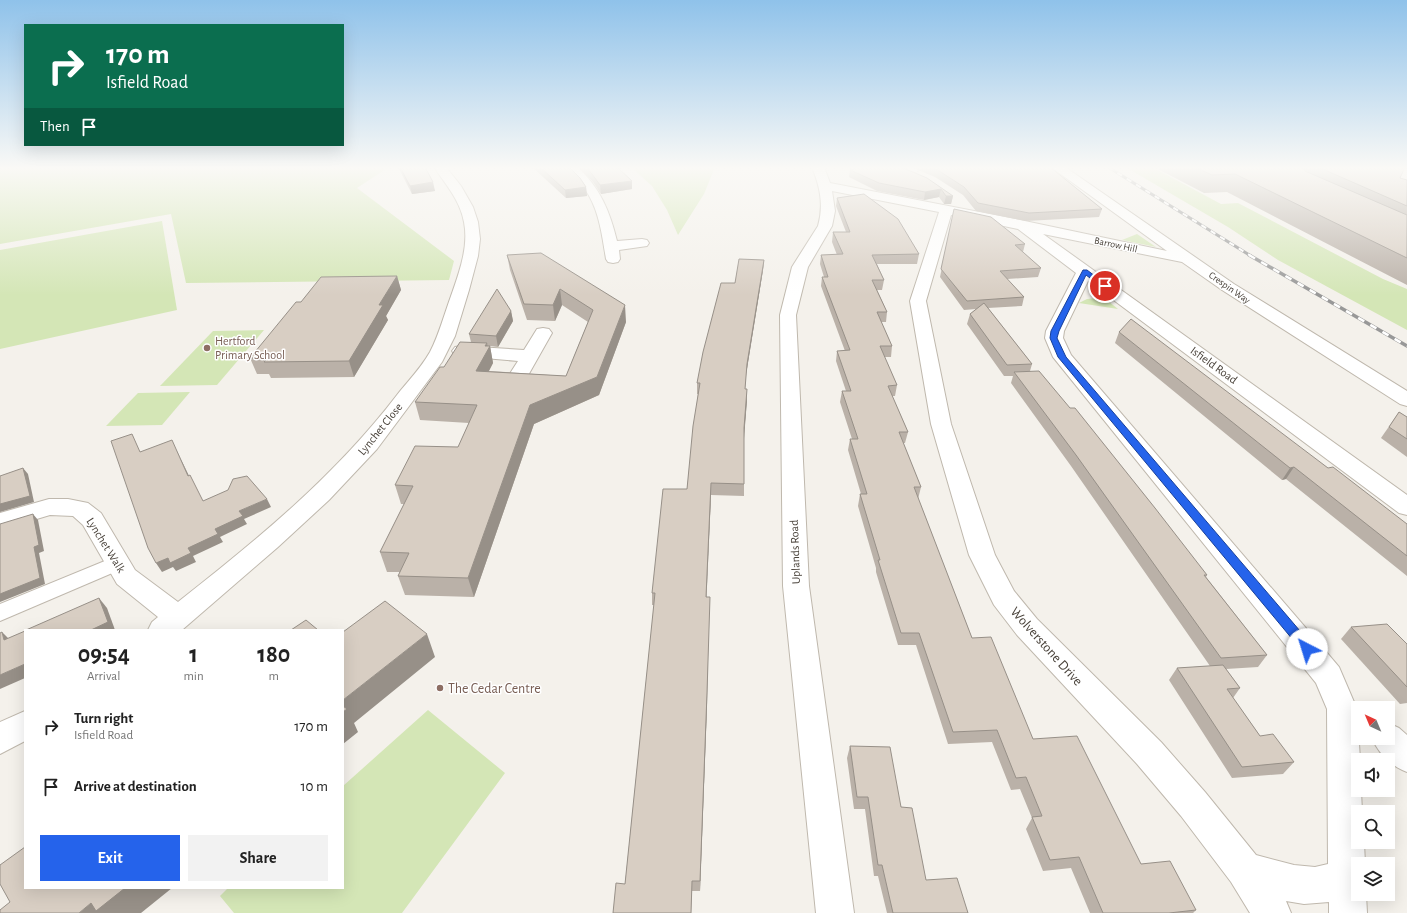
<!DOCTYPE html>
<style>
body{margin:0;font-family:"Alegreya Sans",sans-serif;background:#f2f2f2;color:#222;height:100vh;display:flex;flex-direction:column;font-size:15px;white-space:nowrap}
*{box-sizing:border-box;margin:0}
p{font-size:13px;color:#767676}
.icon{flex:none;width:22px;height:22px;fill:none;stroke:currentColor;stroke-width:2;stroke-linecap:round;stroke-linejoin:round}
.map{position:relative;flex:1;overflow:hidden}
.details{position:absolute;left:24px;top:629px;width:320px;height:260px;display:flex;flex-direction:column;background:#fff;border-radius:0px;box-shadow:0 4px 16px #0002}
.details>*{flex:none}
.hud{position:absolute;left:24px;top:24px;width:320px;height:122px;border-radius:0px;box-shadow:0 4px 16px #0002;background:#0b6e4f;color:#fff;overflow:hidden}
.needle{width:26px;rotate:316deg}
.fabs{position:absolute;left:1351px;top:701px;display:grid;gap:8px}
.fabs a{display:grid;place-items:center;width:44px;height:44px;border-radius:0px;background:#fff;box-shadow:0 4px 16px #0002;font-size:20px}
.pin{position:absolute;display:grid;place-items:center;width:34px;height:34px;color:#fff;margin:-17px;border:2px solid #fff;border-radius:50%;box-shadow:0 1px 4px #0007}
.me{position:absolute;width:44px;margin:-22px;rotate:320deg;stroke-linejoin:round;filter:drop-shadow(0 0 3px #0008)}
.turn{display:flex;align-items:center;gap:14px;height:84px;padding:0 16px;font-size:18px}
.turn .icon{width:52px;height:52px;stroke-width:2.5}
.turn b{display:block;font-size:28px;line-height:34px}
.then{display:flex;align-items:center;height:38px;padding:0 16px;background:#0003;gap:8px;font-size:15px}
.eta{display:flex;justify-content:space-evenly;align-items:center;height:68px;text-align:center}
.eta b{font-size:24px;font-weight:700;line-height:28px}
.action{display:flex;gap:8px;margin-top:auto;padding:8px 16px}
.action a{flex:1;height:46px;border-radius:0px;background:#2563eb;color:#fff;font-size:16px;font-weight:700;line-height:46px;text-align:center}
.action a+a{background:#f2f2f2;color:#222}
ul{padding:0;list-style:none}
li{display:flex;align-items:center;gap:12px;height:60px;padding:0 16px}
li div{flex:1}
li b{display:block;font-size:15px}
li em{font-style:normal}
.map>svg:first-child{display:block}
.green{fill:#d4e6b6}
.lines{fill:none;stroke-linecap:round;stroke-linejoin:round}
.service-casing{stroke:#bfb8ad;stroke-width:2}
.minor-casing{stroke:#bfb8ad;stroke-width:2}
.service{fill:#fff;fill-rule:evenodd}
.minor{fill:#fff;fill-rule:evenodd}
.rail-far1-casing{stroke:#989898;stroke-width:3}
.rail-casing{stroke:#989898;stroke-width:3.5}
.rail-far1{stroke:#fff;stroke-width:2;stroke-dasharray:5.5;stroke-linecap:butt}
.rail{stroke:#fff;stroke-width:2.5;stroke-dasharray:7;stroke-linecap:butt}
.wall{fill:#bab1a8}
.shaded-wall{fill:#979088}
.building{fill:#d8cec3;stroke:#979088}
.route{fill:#2563eb;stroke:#184099}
.education-dot{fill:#8d6e63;stroke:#fff;stroke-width:1.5}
.labels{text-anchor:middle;stroke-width:3;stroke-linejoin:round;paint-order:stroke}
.far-street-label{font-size:10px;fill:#484139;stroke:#fff}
.education-label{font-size:12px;fill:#785e54;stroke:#fff;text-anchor:start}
.street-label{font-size:12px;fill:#484139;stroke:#fff}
.near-street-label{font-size:14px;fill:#484139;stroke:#fff}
.near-education-label{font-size:14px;fill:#785e54;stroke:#fff;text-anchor:start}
</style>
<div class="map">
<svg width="1407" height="913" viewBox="0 0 1407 913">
<rect width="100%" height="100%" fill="#f4f1eb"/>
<g class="green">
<path d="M0 167H389L357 188 454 261 449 280 186 283 171 214 0 244Z"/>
<path d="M631 167H715L704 194 678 235 667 210 652 186Z"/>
<path d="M1152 167 1221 204 1238 203 1383 279 1407 289V330L1278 260 1228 227 1127 168Z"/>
<path d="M162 221 177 310 0 349V250Z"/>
<path d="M1137 234 1156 247 1122 240Z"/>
<path d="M1097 298 1108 301 1118 309 1079 303 1087 299Z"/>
<path d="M264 330 217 385 160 386 213 331Z"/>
<path d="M190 392 162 425 106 426 138 393Z"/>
<path d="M428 710 505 773 402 913H234L220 896 228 888H343V786Z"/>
</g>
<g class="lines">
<g class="service-casing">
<path id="service" d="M117 556 124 558 126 563 124 568 0 621V604Z"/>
</g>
<g class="minor-casing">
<g id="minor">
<path d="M434 167H446L461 186 473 207 478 222 480 239 478 256 469 290 455 336 442 362 377 449 329 500 278 547 182 630H148L152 622 158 617 117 584 83 525 73 516 50 515 0 530V513L49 499H68L88 503 101 513 135 570 178 602C257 540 335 476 397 395 408 381 421 368 430 352 439 335 444 315 451 296 459 273 469 247 464 222 460 200 446 185 434 167Z"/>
<path d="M564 167H577C600 187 610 212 617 241L642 239 647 240 649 243 647 246 619 250 620 259 618 262 613 263 608 262 606 259C602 235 599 208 584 188 578 180 570 175 564 167Z"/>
<path d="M812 167H824L830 183 1020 220 1167 251 1051 167H1065L1234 284 1407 391V406L1400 404 1222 290 1182 262 1043 234 1407 495V515L1399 513 1088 281 1064 331 1063 338 1071 355 1317 641 1339 667 1357 709 1360 760H1358V790H1361L1362 812H1358V842H1364L1365 864H1358V894H1366L1367 913H1329V902L1304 904 1286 901 1291 913H1250L1231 882 1181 816 1137 764 1017 635 994 605 969 555 931 424 910 301 939 212 832 191 835 211 832 226 808 267 796 315 809 586 854 913H816L783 586 780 315 792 267 818 226C824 205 820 187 812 167ZM951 215 1018 229 1076 273 1046 331 1045 338 1053 357 1316 683 1327 709 1328 864 1315 867 1294 865 1256 855 1205 792 1161 742 1037 619 1014 591 995 555 951 424 926 301Z"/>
<path d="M906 167H923C919 172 908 175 902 174L900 171Z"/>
<path d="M543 328 549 329 552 333 526 379 519 381 512 379 509 375 518 361 461 356 455 355 452 351 455 347 461 346 524 350 537 329Z"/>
<path d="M25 711V741L0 754V722Z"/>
<path d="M1388 723 1399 728 1407 735V772C1391 766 1379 754 1372 738H1388Z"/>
</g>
</g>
<use href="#service" class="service"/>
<use href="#minor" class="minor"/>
<g class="rail-far1-casing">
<path id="rail-far1" d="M1108 167 1251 256"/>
</g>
<g class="rail-casing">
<path id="rail" d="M1249 255 1407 346"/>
</g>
<use href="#rail-far1" class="rail-far1"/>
<use href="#rail" class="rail"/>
</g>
<g class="wall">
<path d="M398 167H425L435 191 412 194Z"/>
<path d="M532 167H569L586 187 587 196 566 198Z"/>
<path d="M579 167H617L632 181V189L601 194 593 182Z"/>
<path d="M901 167 953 196 951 204H944L939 197 924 200 877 191 849 177 850 170Z"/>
<path d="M911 167H1050L1102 209 1099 217 1026 221 976 211 963 195 935 177Z"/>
<path d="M1154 167H1405L1400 178 1407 180V285L1227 192 1204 193Z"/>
<path d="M837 198 919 254 917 264H877L884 280 882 290H877L887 312 886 322H881L892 346 891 357H884L897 385 895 396H892L908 432 905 443H903L921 487 918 499 972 638 1033 739 1141 864 1196 910 1193 913H1090L1071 868 1043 871 1026 829 1032 818 1020 789 1011 790 992 742 948 744 916 645H898L876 572V568L858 506 860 494H861L848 450 850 439H852L840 402 842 391H846L836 361 837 351H845L821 286 822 277H824L820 264 821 255H837L832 242 833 232H846L836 206Z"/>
<path d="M954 209 1025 244 1023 252 1041 268 1038 277 1007 279 1024 297 1022 306 988 308 1032 364 1030 371 1207 575 1206 577 1267 655 1258 667 1226 669 1240 688 1233 698 1260 736 1294 762 1283 774 1232 778 1169 680 1177 668 1210 666 1071 466 1011 383 1013 376H1004L967 324 970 314 976 309 964 310 940 277Z"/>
<path d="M507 255 626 322 599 395 534 424 474 597 405 595 398 576 400 572H387L380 552 404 504H401L395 485 458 447 469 423 420 420 415 402 444 367 471 342 469 334 511 311 513 321 498 347 490 346 493 363 489 371 566 376 588 322 562 305 555 321 527 320 510 270Z"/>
<path d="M764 260 763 270 746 375 745 389 747 400 744 434V496L711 495 706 597 707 705 700 891H692L691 913H613L625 884 654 605H652V593L687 489 698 394H697V383L735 283Z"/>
<path d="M397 276 401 290 386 316 388 320 354 377 271 378 269 374H257L250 358 301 302Z"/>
<path d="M1119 332 1328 468 1407 524V576L1286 479 1282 480 1115 343Z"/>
<path d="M1399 412 1407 417V457L1381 438Z"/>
<path d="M1351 627 1407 644V703L1400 704 1341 639Z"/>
<path d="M850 746 901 807 926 880 968 913H887L878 876H874L865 809H854L847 758Z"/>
</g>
<g class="shaded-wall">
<path d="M1303 167H1307L1301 181Z"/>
<path d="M632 181V189L601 194 600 185Z"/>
<path d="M433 182 435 191 412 194 410 186Z"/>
<path d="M586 187 587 196 566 198 565 190Z"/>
<path d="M941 189 939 197 924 200 925 192Z"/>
<path d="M946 196H953L951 204H944Z"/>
<path d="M764 260 763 270 746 375 744 400 747 364Z"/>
<path d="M397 276 401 290 386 316 388 320 354 377 349 361 379 305Z"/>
<path d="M560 289 562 305 555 321 553 305Z"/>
<path d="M625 305 626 322 599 395 534 424 474 597 468 578 530 405 597 377Z"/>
<path d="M511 311 513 321 498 347 496 336Z"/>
<path d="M487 343 488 349 490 346 493 363 480 388 476 371Z"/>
<path d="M747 389V400L744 439V428Z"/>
<path d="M172 440 176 449 193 484 188 476Z"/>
<path d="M1294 467 1286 479 1282 480 1290 468Z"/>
<path d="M23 468 28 474 34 502 0 512V504Z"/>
<path d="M711 483V495L706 609V597Z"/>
<path d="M267 499 271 507 244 519 247 524 220 537 223 542 193 556 196 562 176 571 173 567 162 572 156 563 188 548 239 511Z"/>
<path d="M33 514 38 520 44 551 39 553 45 584 0 602V594L34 547Z"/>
<path d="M99 598 107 608 115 630H91Z"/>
<path d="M709 609 707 705 700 891V881Z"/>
<path d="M2 632 11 641 4 640Z"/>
<path d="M427 634 435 657 354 723 358 732 343 744V700Z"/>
<path d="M25 664V678L0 689V675Z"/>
<path d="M125 888H172L141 913H79L91 903Z"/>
</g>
<g class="building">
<path d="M400 167H425L433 182 410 186Z"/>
<path d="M540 167H569L580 178 586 187 565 190Z"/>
<path d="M586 167H617L632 181 600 185 592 174Z"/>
<path d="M859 167H901L927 178 953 196H946L941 189 925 192 879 183 850 170Z"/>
<path d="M931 167H1050L1102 209 1029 213 978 203 964 187 936 169Z"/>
<path d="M1195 167H1303L1305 171 1407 215V258L1235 174 1212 175Z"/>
<path d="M1318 167H1405L1400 178 1407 180V206Z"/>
<path d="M864 194 898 219 919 254 872 255 884 280H872L887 312H877L892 346H880L897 385 888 386 908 432H899L921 487H914L972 638 991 637 1033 739 1077 736 1141 864 1170 861 1196 910 1169 913H1103L1079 857 1050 860 1032 817 1042 816 1026 777 1016 778 997 730 953 732 919 633H901L878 560H880L860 494H867L850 439H858L842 391H851L837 351 850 350 822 277H828L821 255 843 254 833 232H850L837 198Z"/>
<path d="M954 209 991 217 1025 244 1015 245 1041 268 1000 271 1024 297 967 301 941 269Z"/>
<path d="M541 253 625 305 597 377 530 405 468 578 398 576 409 553 380 552 413 486 395 485 415 446 458 447 477 405 415 402 440 367H444L460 342 487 343 485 346H490L476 371 566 376 593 310 560 289 553 305 524 304 507 255Z"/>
<path d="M739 259 764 260 747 364 745 389H747L744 428V484L711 483 706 597H710L707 693 700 881H692L691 913H613L616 883 625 884 655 593H652L663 489H687L693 426 700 383H697L703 352 721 283H735Z"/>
<path d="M397 276 379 305H383L349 361 264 362 268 358H250L296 302H301L321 277Z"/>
<path d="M497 289 511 311 496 336 469 334Z"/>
<path d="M984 303 1032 364 1007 365 970 314Z"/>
<path d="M1131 319 1328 468 1333 467 1407 524V556L1294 467 1290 468 1119 332Z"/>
<path d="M1039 371 1070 408H1075L1155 508 1207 575H1204L1267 655 1221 658 1076 455 1014 372Z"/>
<path d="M1399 412 1407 417V439L1389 427Z"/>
<path d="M132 434 140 452 172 440 188 476 190 475 203 501 228 490 233 479 247 476 267 499 239 511 243 516 215 529 218 534 188 548 191 553 170 563 168 558 156 563 148 548 111 441Z"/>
<path d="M23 468 30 496 0 504V476Z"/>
<path d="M33 514 39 545 34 547 40 578 0 594V524Z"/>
<path d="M99 598 108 622 91 630H26Z"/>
<path d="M385 601 427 634 343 700V632Z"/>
<path d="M306 620 318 630H291Z"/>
<path d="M1387 624 1407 644V687L1351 627Z"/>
<path d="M25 631V664L0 675V633L2 632 4 640Z"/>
<path d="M1223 665 1240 688 1227 689 1260 736 1273 734 1294 762 1242 767 1177 668Z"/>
<path d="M343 706 347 709 343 712Z"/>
<path d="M850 746 890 747 901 807 912 808 926 880 957 878 968 913H893L882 865H878L868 797H857Z"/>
<path d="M25 847V888H125L96 911 91 903 79 913H0V910L10 902 0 884V865Z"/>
</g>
<linearGradient id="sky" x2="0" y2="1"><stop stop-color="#8fc2ea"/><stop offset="0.57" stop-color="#faf9f6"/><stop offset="1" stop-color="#faf9f6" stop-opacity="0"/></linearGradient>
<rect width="1407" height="295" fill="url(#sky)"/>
<path class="route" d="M1083 270H1087L1108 286 1102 287 1086 275 1059 331 1057 338 1066 357 1312 645 1313 649 1312 652 1307 654 1303 652 1058 357 1050 338 1051 331Z"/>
<g class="education-dot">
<circle cx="207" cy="348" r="4"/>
<circle cx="440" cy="688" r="4"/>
</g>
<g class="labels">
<g class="far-street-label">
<text transform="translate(1116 244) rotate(12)" y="4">Barrow Hill</text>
<text transform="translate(1230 287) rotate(35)" y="4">Crespin Way</text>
</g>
<g class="education-label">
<text x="215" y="345">Hertford<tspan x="215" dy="14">Primary School</tspan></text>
</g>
<g class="street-label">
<text transform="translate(1214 365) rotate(36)" y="4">Isfield Road</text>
<text transform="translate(380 429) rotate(-51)" y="4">Lynchet Close</text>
<text transform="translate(106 545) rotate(58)" y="4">Lynchet Walk</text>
<text transform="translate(795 552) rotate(-92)" y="4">Uplands Road</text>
</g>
<g class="near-street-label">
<text transform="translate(1047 646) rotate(48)" y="5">Wolverstone Drive</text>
</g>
<g class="near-education-label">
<text x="448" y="693">The Cedar Centre</text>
</g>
</g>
</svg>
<div class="fabs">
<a><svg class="needle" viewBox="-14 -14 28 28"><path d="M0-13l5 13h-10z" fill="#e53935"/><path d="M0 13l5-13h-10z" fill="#767676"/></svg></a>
<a><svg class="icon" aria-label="sound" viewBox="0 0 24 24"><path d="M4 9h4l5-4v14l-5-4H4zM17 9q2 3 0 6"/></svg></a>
<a><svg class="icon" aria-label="search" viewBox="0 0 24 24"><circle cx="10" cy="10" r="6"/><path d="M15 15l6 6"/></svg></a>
<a><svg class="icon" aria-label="layers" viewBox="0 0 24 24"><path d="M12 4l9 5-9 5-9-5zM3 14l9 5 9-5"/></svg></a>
</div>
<div class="pin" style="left:1105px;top:286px;background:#d93025"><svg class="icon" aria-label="arrive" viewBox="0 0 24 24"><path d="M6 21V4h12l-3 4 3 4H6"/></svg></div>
<svg class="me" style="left:1307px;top:649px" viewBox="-20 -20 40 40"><circle r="19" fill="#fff"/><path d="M0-13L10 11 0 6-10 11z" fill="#2563eb"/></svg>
<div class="hud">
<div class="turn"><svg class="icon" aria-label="right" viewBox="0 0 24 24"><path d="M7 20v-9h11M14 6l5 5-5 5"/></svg><div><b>170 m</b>Isfield Road</div></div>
<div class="then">Then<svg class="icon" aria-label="arrive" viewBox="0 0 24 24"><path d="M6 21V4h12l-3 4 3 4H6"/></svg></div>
</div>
<section class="details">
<div class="eta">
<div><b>09:54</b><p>Arrival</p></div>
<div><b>1</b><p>min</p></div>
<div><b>180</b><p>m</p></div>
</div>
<ul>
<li><svg class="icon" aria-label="right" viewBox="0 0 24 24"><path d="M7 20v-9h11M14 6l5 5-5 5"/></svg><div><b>Turn right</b><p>Isfield Road</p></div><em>170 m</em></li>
<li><svg class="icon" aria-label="arrive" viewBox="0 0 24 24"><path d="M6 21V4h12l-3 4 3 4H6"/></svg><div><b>Arrive at destination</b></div><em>10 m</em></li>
</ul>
<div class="action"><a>Exit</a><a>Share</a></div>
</section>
</div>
